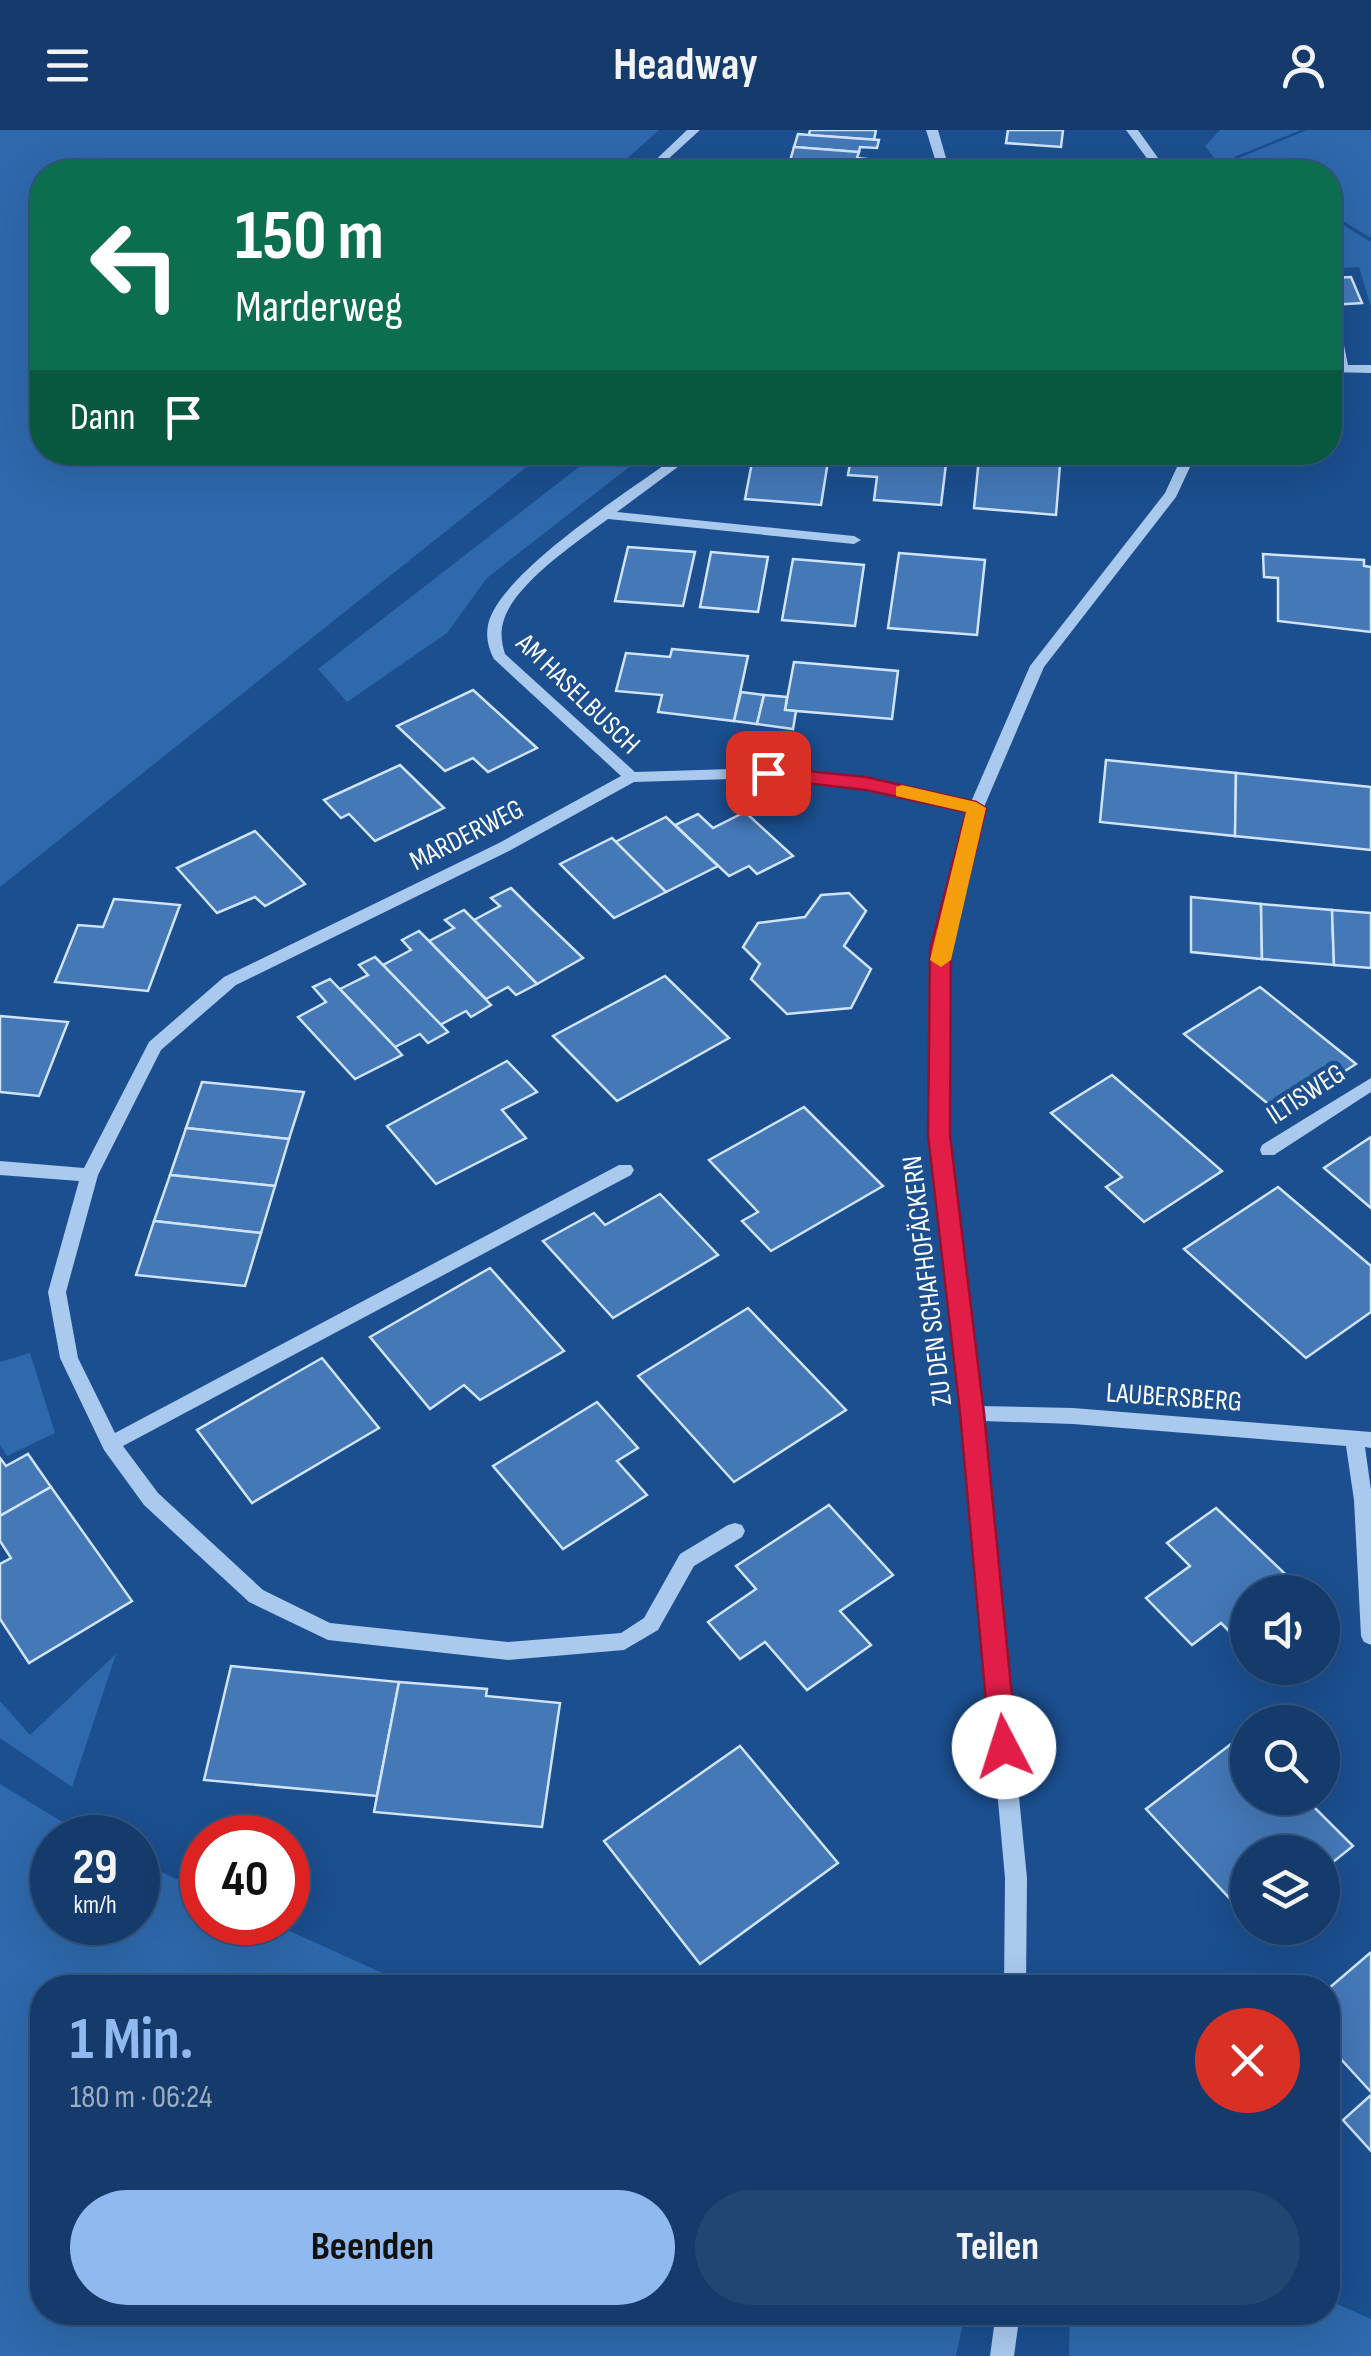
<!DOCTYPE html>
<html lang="de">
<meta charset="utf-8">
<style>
body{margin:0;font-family:"Sofia Sans Condensed",sans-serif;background:#214673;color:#f1f3f6;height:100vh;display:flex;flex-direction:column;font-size:38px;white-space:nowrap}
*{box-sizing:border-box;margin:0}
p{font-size:32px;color:#9dadc1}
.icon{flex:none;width:55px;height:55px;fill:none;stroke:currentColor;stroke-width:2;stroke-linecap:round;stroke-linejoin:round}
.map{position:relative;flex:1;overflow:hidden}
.sheet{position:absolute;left:30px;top:1845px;width:1310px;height:350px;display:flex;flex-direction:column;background:#143b6b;border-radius:40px;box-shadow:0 10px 40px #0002,0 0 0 2px #33557e}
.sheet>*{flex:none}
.banner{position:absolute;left:30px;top:30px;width:1312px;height:305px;border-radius:40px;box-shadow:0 10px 40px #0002,0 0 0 2px #33557e;background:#0b6e4f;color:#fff;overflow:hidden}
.fabs{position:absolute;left:1230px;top:1445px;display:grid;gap:20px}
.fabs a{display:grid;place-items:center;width:110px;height:110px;border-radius:50%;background:#143b6b;box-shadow:0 10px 40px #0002,0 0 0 2px #33557e;font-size:50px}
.speed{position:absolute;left:30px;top:1685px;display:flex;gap:20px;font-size:50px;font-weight:700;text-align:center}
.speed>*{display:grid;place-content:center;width:130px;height:130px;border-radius:50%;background:#143b6b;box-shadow:0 10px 40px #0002,0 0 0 2px #33557e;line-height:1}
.speed small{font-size:25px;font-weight:400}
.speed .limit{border:15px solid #d22;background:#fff;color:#111}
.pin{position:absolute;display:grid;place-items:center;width:85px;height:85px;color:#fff;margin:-42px;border-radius:20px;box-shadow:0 5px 15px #0006}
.me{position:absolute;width:110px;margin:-55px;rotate:355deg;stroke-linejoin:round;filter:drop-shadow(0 0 8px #0008)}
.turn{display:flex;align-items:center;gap:35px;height:210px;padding:0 40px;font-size:45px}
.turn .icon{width:130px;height:130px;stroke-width:2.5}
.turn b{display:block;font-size:70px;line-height:85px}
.then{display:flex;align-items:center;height:95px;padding:0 40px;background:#0003;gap:20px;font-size:38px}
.round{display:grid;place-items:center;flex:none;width:105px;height:105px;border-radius:52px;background:#214673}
.head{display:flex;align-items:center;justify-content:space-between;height:170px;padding:0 40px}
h1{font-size:60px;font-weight:700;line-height:75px;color:#90b9f0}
.button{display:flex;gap:20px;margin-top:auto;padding:20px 40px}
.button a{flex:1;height:115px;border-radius:60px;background:#90b9f0;color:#111;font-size:40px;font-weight:700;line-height:115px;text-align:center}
.button a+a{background:#214673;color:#f1f3f6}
header{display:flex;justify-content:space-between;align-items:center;height:130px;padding:0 40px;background:#143b6b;font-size:45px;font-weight:700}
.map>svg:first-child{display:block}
.green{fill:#2e69ad}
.building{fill:#4478b7;stroke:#cfe3fa;stroke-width:2.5}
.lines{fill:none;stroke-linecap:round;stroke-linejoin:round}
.minor{fill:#a9c9ee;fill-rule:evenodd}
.route{fill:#e11d48;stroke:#92132f;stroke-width:2.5}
.slow{fill:#f59e0b}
.labels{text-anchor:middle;stroke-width:9;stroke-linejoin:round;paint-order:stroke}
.street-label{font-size:28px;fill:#fff;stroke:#1b4f8f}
</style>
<header><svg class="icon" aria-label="menu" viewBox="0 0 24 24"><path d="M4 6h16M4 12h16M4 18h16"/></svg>Headway<svg class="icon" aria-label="person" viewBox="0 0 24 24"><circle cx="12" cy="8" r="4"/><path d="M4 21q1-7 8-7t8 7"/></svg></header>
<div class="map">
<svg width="1371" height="2226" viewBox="0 0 1371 2226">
<rect width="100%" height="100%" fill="#1b4f8f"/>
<g class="green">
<path d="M0 0H659L612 42H42V322L544 323 0 757Z"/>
<path d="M1220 0H1301L1234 27 1257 42H1225L1205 16Z"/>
<path d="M1307 0H1371V108L1330 83V42H1263L1239 28Z"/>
<path d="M1330 87 1371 112V177L1359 137 1330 139Z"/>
<path d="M597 323H647L487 448 447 503 347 572 318 539Z"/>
<path d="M30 1223 55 1303 7 1326 0 1315V1232Z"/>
<path d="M116 1524 72 1657 0 1608V1571L30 1605Z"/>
<path d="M0 1654 87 1707 52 1708V1792H138V1731L202 1761V1792L272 1793 413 1857 42 1858V2182L965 2183 956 2226H0Z"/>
<path d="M1328 2170 1371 2189V2226H1069L1070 2183 1328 2182Z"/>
</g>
<g class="building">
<path d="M810 0H876L874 10 809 5Z"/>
<path d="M1008 0H1063L1061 17 1006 13Z"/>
<path d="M798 4 809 5 879 10 877 18 860 17 859 22 794 17Z"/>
<path d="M794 17 859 22 857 28 877 30 875 38 790 31Z"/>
<path d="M985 30 1041 34 1040 42H984Z"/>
<path d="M1351 147 1362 173 1330 175V148Z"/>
<path d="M754 322 829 325 821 375 745 369Z"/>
<path d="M852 322 947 326 941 375 874 370 877 347 848 345Z"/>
<path d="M979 328 1060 335 1056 385 974 378Z"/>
<path d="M628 417 695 422 683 476 615 471Z"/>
<path d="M711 422 768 427 758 482 700 477Z"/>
<path d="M899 423 985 430 977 505 888 498Z"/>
<path d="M1263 424 1364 430V436L1371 437V502L1278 491V448L1264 447Z"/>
<path d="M793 429 864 435 855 496 782 490Z"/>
<path d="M672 519 748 526 734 591 658 582 662 565 616 561 626 523 670 527Z"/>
<path d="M794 532 898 541 892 589 785 580Z"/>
<path d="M473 560 537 618 488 642 473 628 445 641 397 596Z"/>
<path d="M741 562 764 565 757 594 734 591Z"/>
<path d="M764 565 787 567 785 580 796 581 793 599 757 594Z"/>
<path d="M1106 630 1236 643 1235 706 1100 692Z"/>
<path d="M400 635 444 678 375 711 349 684 341 688 324 670Z"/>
<path d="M1236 643 1371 657V720L1235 706Z"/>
<path d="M745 682 793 726 757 744 749 736 729 746 675 695 698 684 713 698Z"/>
<path d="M666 687 718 736 666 762 615 712Z"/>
<path d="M255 701 305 754 265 776 255 767 217 783 177 738Z"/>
<path d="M612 708 666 762 614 788 560 734Z"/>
<path d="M511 758 533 780 583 828 537 854 474 790 500 776 491 768Z"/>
<path d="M849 763 866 781 844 816 871 839 851 878 787 884 751 849 760 834 743 817 758 793 805 787 821 765Z"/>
<path d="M1191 767 1261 774 1262 829 1191 822Z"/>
<path d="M114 769 180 775 148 861 55 852 78 795 103 797Z"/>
<path d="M1261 774 1332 780 1334 835 1262 829Z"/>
<path d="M464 780 474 790 537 854 516 865 508 857 486 869 429 811 454 798 445 790Z"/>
<path d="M1332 780 1371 783V838L1334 835Z"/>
<path d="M419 801 429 811 491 875 471 887 466 881 440 895 383 835 411 820 402 810Z"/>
<path d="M375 827 383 835 448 902 428 913 420 904 395 917 340 859 368 845 359 835Z"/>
<path d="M665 846 729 908 617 971 553 906Z"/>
<path d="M330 849 395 917 402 925 355 949 298 887 326 872 313 857Z"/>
<path d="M1260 857 1356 934 1279 983 1184 904Z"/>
<path d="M0 886 68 892 39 966 0 962Z"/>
<path d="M507 931 537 962 502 980 526 1008 436 1054 387 996Z"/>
<path d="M1112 945 1222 1041 1144 1092 1106 1057 1122 1047 1051 983Z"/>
<path d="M202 952 304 962 289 1009 186 998Z"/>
<path d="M804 977 883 1056 771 1121 742 1091 758 1082 709 1030Z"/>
<path d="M186 998 289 1009 275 1056 170 1045Z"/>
<path d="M1371 1007V1078L1324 1038Z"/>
<path d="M170 1045 275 1056 261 1103 154 1091Z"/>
<path d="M1278 1057 1371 1136V1182L1306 1228 1184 1119Z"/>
<path d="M660 1064 718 1125 613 1188 543 1111 594 1083 605 1095Z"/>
<path d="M154 1091 261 1103 245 1156 136 1145Z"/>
<path d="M490 1138 564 1221 480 1270 464 1255 430 1279 370 1207Z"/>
<path d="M748 1178 846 1280 734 1352 638 1246Z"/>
<path d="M322 1228 379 1298 252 1373 197 1300Z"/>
<path d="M597 1272 638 1318 617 1331 647 1365 563 1419 493 1336Z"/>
<path d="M28 1324 51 1357 0 1386V1328L6 1336Z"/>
<path d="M51 1357 132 1471 29 1533 0 1489V1434L11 1428 0 1411V1386Z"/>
<path d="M829 1375 893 1445 840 1481 871 1515 807 1560 765 1512 740 1529 708 1492 756 1459 736 1436Z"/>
<path d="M1216 1378 1304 1462H1248V1520L1221 1493 1192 1515 1146 1468 1190 1436 1167 1413Z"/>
<path d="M231 1536 399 1552 377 1666 204 1650Z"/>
<path d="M399 1552 487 1559 486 1566 560 1573 542 1697 374 1682Z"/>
<path d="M1248 1601V1668H1305L1353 1716 1322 1741V1722H1248V1788L1146 1679Z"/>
<path d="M740 1616 838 1733 700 1834 604 1711Z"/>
<path d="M1370 1823 1371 1825V1962L1328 1915V1859Z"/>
<path d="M1371 1965V2021L1343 1990Z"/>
</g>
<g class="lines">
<g class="minor">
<path d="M687 0H700L654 42H643Z"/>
<path d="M926 0H938L950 42H939Z"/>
<path d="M1126 0H1138L1168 42H1157Z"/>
<path d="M1332 182 1338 186 1348 235H1371V243L1330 242V234H1336L1330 206Z"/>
<path d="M683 322H698L617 382 854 406 861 410 854 414 608 389C577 412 512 455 503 493 500 504 502 514 505 524L635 642 768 638 866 649 971 672 1030 536 1165 363 1184 322H1197L1176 367 1044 537 984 677 949 820 947 1005 980 1276 1073 1278 1371 1302V1318L1365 1317 1371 1360V1515L1364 1512 1361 1506 1354 1370 1346 1316 1073 1294 982 1291 1027 1748 1026 1858H1004L1005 1748 963 1283 931 1005 933 820 968 681 866 659 768 648 634 652 509 721 236 855 161 920 98 1045 66 1162 78 1228 115 1303 619 1035H631L634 1040 631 1045 123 1316 158 1363 263 1460 330 1493 508 1512 621 1503 644 1488 680 1424 728 1395 735 1393 742 1395 745 1401 742 1407 694 1436 658 1500 624 1520 508 1530 328 1510 249 1472 144 1375 104 1320 60 1228 48 1162 79 1051 0 1045V1031L84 1038 149 912 224 847 499 713 621 646 494 529C488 517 485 505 489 491 505 439 636 356 683 322Z"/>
<path d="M1371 948V962L1274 1025H1262L1260 1020 1262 1015Z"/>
<path d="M996 2182H1020L1014 2226H990Z"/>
</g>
</g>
<path class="route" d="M768 637 866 647 976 672 986 678 951 820 950 1005 984 1283 1017 1617 1013 1626 1004 1629 994 1626 990 1617 960 1283 928 1005 930 820 966 682 866 660 761 648V638Z"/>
<path class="slow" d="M902 655 976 672 986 678 951 830 941 837 930 830 966 682 896 666V657Z"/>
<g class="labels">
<g class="street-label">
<text transform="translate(579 563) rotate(44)" y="10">AM HASELBUSCH</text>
<text transform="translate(466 704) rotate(-27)" y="10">MARDERWEG</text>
<text transform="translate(1305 963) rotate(-33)" y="10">ILTISWEG</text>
<text transform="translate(926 1151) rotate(-97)" y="10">ZU DEN SCHAFHOFÄCKERN</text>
<text transform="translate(1174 1266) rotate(4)" y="10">LAUBERSBERG</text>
</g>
</g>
</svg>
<div class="fabs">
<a><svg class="icon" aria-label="sound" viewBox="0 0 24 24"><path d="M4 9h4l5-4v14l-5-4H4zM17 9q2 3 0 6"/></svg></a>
<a><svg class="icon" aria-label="search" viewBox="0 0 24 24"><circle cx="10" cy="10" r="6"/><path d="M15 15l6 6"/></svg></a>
<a><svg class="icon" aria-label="layers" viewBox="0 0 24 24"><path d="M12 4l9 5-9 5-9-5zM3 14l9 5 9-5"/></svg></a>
</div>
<div class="speed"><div>29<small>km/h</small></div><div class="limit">40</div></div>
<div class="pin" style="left:768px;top:643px;background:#d93025"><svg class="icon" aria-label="arrive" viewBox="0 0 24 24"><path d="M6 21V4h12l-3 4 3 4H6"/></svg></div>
<svg class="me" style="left:1004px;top:1617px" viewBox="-20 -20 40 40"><circle r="19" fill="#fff"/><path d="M0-13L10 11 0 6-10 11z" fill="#e11d48"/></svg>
<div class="banner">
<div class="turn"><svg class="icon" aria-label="left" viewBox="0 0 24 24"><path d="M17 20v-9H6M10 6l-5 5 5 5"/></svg><div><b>150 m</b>Marderweg</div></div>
<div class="then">Dann<svg class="icon" aria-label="arrive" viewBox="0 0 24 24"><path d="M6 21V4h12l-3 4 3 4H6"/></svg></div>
</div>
<section class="sheet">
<div class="head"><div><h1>1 Min.</h1><p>180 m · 06:24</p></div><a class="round" style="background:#d93025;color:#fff"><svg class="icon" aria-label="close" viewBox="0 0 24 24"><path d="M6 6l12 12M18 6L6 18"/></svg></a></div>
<div class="button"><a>Beenden</a><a>Teilen</a></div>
</section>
</div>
